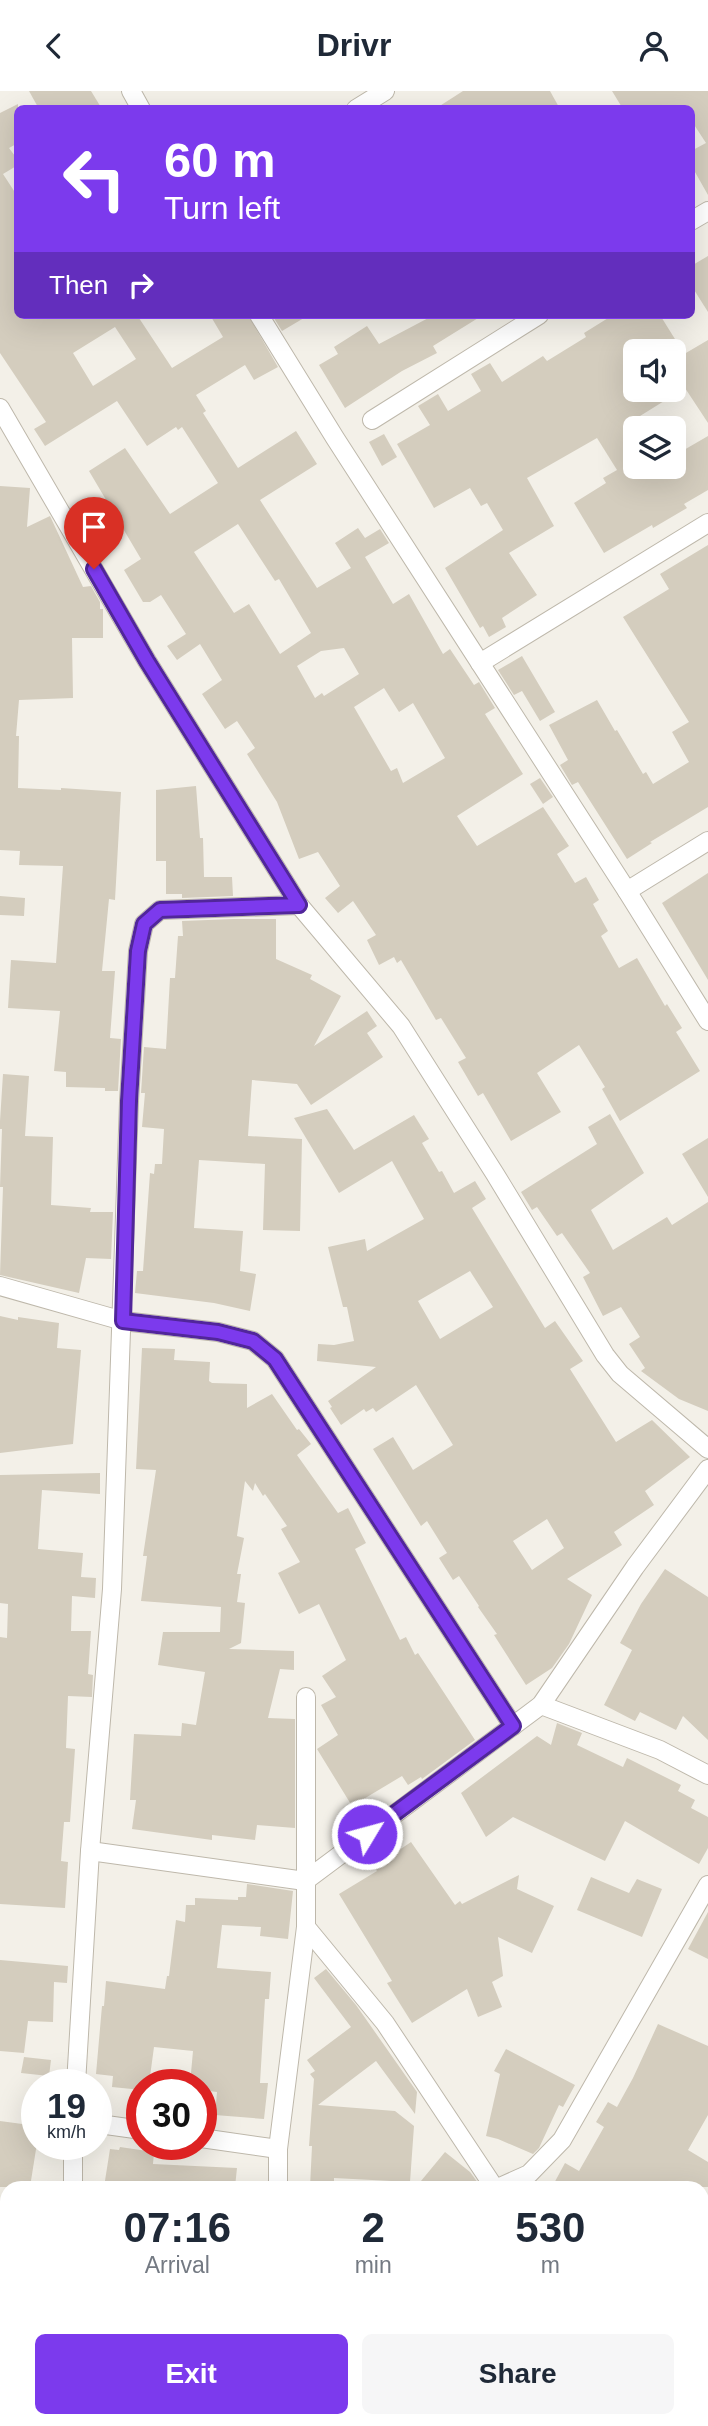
<!DOCTYPE html>
<style>
body{margin:0;font-family:Arial,sans-serif;background:#f6f6f7;color:#1f2937;height:100vh;display:flex;flex-direction:column;font-size:26px;white-space:nowrap}
*{box-sizing:border-box;margin:0}
p{font-size:23px;color:#747a83}
.icon{flex:none;width:38px;height:38px;fill:none;stroke:currentColor;stroke-width:2;stroke-linecap:round;stroke-linejoin:round}
.map{position:relative;flex:1;overflow:hidden}
.side{position:absolute;left:0px;top:2090px;width:709px;height:247px;display:flex;flex-direction:column;background:#fff;border-radius:21px 21px 0 0;box-shadow:0 7px 28px #0002}
.side>*{flex:none}
.guide{position:absolute;left:14px;top:14px;width:681px;height:214px;border-radius:10px;box-shadow:0 7px 28px #0002;background:#7c3aed;color:#fff;overflow:hidden}
.fabs{position:absolute;left:623px;top:248px;display:grid;gap:14px}
.fabs a{display:grid;place-items:center;width:63px;height:63px;border-radius:10px;background:#fff;box-shadow:0 7px 28px #0002;font-size:35px}
.speed{position:absolute;left:21px;top:1978px;display:flex;gap:14px;font-size:35px;font-weight:700;text-align:center}
.speed>*{display:grid;place-content:center;width:91px;height:91px;border-radius:50%;background:#fff;box-shadow:0 7px 28px #0002;line-height:1}
.speed small{font-size:18px;font-weight:400}
.speed .limit{border:10px solid #d22;background:#fff;color:#111}
.pin{position:absolute;display:grid;place-items:center;width:60px;height:60px;color:#fff;margin:-72px -30px;border-radius:50% 50% 50% 0;rotate:-45deg;box-shadow:0 0 7px #0007}
.pin .icon{rotate:45deg}
.me{position:absolute;width:77px;margin:-38px;rotate:53deg;stroke-linejoin:round;filter:drop-shadow(0 0 5px #0008)}
.turn{display:flex;align-items:center;gap:24px;height:147px;padding:0 35px;font-size:32px}
.turn .icon{width:91px;height:91px;stroke-width:2.5}
.turn b{display:block;font-size:49px;line-height:60px}
.then{display:flex;align-items:center;height:66px;padding:0 35px;background:#0003;gap:14px;font-size:26px}
.eta{display:flex;justify-content:space-evenly;align-items:center;height:119px;text-align:center}
.eta b{font-size:42px;font-weight:700;line-height:49px}
.cta{display:flex;gap:14px;margin-top:auto;padding:14px 35px}
.cta a{flex:1;height:80px;border-radius:10px;background:#7c3aed;color:#fff;font-size:28px;font-weight:700;line-height:80px;text-align:center}
.cta a+a{background:#f6f6f7;color:#1f2937}
header{display:flex;justify-content:space-between;align-items:center;height:91px;padding:0 35px;background:#fff;font-size:32px;font-weight:700}
.map>svg:first-child{display:block}
.building{fill:#d4cdbe;fill-rule:evenodd}
.lines{fill:none;stroke-linecap:round;stroke-linejoin:round}
.minor-casing{stroke:#beb8ab;stroke-width:20}
.minor{stroke:#fff;stroke-width:18}
.route-casing{stroke:#51269a;stroke-width:18}
.route{stroke:#7c3aed;stroke-width:12}
</style>
<header><svg class="icon" aria-label="back" viewBox="0 0 24 24"><path d="M15 5l-7 7 7 7"/></svg>Drivr<svg class="icon" aria-label="person" viewBox="0 0 24 24"><circle cx="12" cy="8" r="4"/><path d="M4 21q1-7 8-7t8 7"/></svg></header>
<div class="map">
<svg width="708" height="2335" viewBox="0 0 708 2335">
<rect width="100%" height="100%" fill="#f3f0e8"/>
<g class="building">
<path d="M29 0H91L102 18H39Z"/>
<path d="M463 0H550L560 18H435Z"/>
<path d="M612 0H708V104L691 74V60L706 52 691 29V18H623Z"/>
<path d="M18 13V52L9 57 18 69V74L3 83 18 106V224H137L172 277 223 246 210 224H248L278 276 254 289 245 274 196 304 206 320 203 322 238 377 296 340 317 373 260 409 317 497 351 477 335 452 358 437 365 447 380 438 389 452 365 466 393 513 409 503 443 563 450 558 474 594 479 591 495 617 485 623 523 683 457 725 477 755 543 716 569 755 557 763 575 792 586 786 599 809 593 813 608 840 601 845 619 877 637 867 665 915 667 913 682 937 676 941 700 980 620 1030 602 998 605 996 579 954 537 982 561 1021 511 1050 483 1002 478 1005 458 971 466 967 441 927 436 929 401 869 397 872 394 866 379 874 367 849 376 844 353 810 338 822 325 807 340 795 318 761 299 768 277 711 247 663 255 657 237 630 225 638 202 603 222 589 200 553 177 569 167 555 186 543 161 504 150 511H143L124 479 141 468 89 380 125 357 170 423 218 392 182 336 178 339 176 336 147 355 117 310 45 355 34 338 46 331 0 262V22ZM115 236 136 268 93 295 73 262ZM238 433 275 490 279 488 311 542 280 563 249 513 234 522 194 461ZM344 557 359 583 324 605 322 602 315 607 297 575 321 560ZM384 597 399 621 413 612 445 667 403 692 397 677 391 680 354 616Z"/>
<path d="M708 165V221L691 194V175Z"/>
<path d="M272 224H309L282 240Z"/>
<path d="M434 224H483L433 255 437 262 402 280 345 317 319 274 338 263 334 256 367 235 379 253Z"/>
<path d="M613 224H660L683 261H635V299H674V269L708 249V332L685 297 632 330 635 334V376H685L677 363 708 345V399L684 413 687 417 653 437 652 434 604 462 574 412 606 392 603 387 617 379 597 347 527 387 554 435 509 462 537 504 502 527 506 536 489 546 483 535 480 537 445 477 503 439 487 412 481 415 470 397 434 417 397 353 430 334 418 315 438 303 448 320 481 300 471 283 490 272 502 291 543 265 547 270 586 246 584 242Z"/>
<path d="M384 343 397 366 382 375 369 351Z"/>
<path d="M0 395 30 397 27 436 50 425 83 496 91 495 100 511V518H103V547H72L73 607 19 609 16 645H19L18 697 61 699V697L121 701 115 809 109 808 102 880H115L110 947 121 948 118 1000H105V997L66 996V981L54 980 60 920 8 917 11 869 56 872 63 775 19 774 20 760 0 759Z"/>
<path d="M708 454V716L650 751 652 752 627 768 578 691 572 694 560 674 568 669 549 634 597 609 615 640 617 639 643 683 646 681 653 693 689 671 672 641 689 631 623 526 669 498 660 483Z"/>
<path d="M522 565 555 621 540 630 522 600 514 604 498 579Z"/>
<path d="M540 687 553 706 543 713 530 693Z"/>
<path d="M196 695 200 747H203L204 786H232L233 805 182 807V803H166V770H156V699Z"/>
<path d="M708 782V889L662 812Z"/>
<path d="M0 805 25 807 24 825 0 824Z"/>
<path d="M234 828H276V868L312 884 310 888 341 905 314 955 367 920 377 935 367 942 383 966 311 1014 297 993 252 989 248 1045 302 1048 300 1140 263 1139 265 1073 199 1069 194 1137 243 1140 240 1180 256 1183 250 1220 214 1212 135 1202 137 1180H143L150 1082 154 1083 155 1073H162L164 1038 142 1036 145 1002H141L144 956 166 958 170 887H175L178 845H183L182 830Z"/>
<path d="M3 983 29 985 25 1045 53 1046 51 1114 91 1117 90 1121H113L111 1168 86 1167 79 1202 0 1184 3 1096H0L2 1038H0V1030Z"/>
<path d="M327 1018 354 1059 414 1024 429 1048 422 1052 439 1081 442 1080 454 1102 475 1090 486 1108 472 1117 545 1237 555 1230 583 1270 570 1278 616 1351 652 1329 690 1366 645 1400 654 1414 614 1441 622 1454 567 1488 592 1504 569 1553 552 1577 526 1594 494 1544 497 1543 478 1516 479 1515 459 1485 453 1489 439 1467 447 1462 427 1430 421 1435 373 1358 393 1346 413 1379 453 1354 416 1294 376 1321 373 1317 366 1321 364 1318 341 1334 330 1317 332 1316 328 1310 376 1276 317 1270 318 1253 334 1254 354 1250 347 1216H343L328 1156 365 1148 367 1160 424 1128 392 1070 339 1102 294 1027ZM470 1180 493 1216 440 1248 418 1210ZM547 1428 564 1457 532 1479 513 1450Z"/>
<path d="M610 1023 644 1082 591 1119 613 1159 667 1126 672 1134 708 1111V1320L679 1308 641 1280 645 1277 629 1253 640 1246 621 1216 603 1225 583 1186 590 1182 562 1142 557 1145 537 1116 532 1119 521 1101 597 1053 588 1036Z"/>
<path d="M708 1047V1106L682 1063Z"/>
<path d="M0 1225 18 1229V1226L59 1232 57 1257 81 1259 73 1353 0 1362Z"/>
<path d="M142 1257 175 1258 174 1269 210 1271 209 1290 212 1292 247 1293V1317L272 1303 297 1339 299 1338 311 1353 297 1364 338 1422 348 1417 366 1452 355 1458 400 1549 406 1546 415 1564 418 1562 475 1649 422 1688 421 1686 408 1694 402 1685 352 1715 317 1658 338 1644 321 1614 336 1606 322 1585 346 1569 319 1513 299 1523 278 1482 300 1471 281 1438 287 1435 265 1403 263 1405 255 1392 253 1400 245 1390 237 1445 244 1447 237 1483H241L237 1511 245 1512 241 1552 229 1558 294 1560V1579L280 1578 268 1627 295 1628V1737L257 1734 255 1749 212 1744V1749L132 1738 136 1709H130L134 1643 181 1645 182 1632 196 1634 205 1581 158 1574 163 1541H220L221 1516 141 1510 147 1465H143L156 1379 136 1378Z"/>
<path d="M100 1382V1403L42 1399 38 1458 83 1462 81 1486 96 1487 95 1507 72 1505 71 1540H91L88 1583 93 1584 92 1606 68 1605 66 1657 75 1658 70 1731H64L61 1770 68 1771 65 1817 0 1813V1546L7 1547 8 1513 0 1512V1384Z"/>
<path d="M665 1478 708 1506V1649L683 1625 676 1639 640 1621 635 1630 604 1614 632 1559 620 1552 641 1513Z"/>
<path d="M557 1632 582 1642 577 1654 623 1676 627 1667 681 1694 678 1700 695 1709 691 1717 708 1726V1757L699 1773 625 1730 605 1770 513 1726 486 1746 461 1702 537 1645 551 1654Z"/>
<path d="M411 1751 455 1814 460 1810 462 1813 519 1784 517 1798 554 1815 532 1862 498 1846 503 1885 492 1891 502 1916 478 1926 467 1898 412 1932 387 1892 392 1890 339 1803 377 1780 374 1776Z"/>
<path d="M591 1786 629 1802 637 1788 662 1798 642 1846 577 1819Z"/>
<path d="M247 1793 293 1800 288 1848 260 1845 261 1836 222 1834 217 1877 271 1881 269 1908H265L260 1992H268L264 2028 215 2024 217 2001 201 1999V1993H190L193 1960 154 1956 149 1993H142V1999L112 1996 113 1985 96 1983 102 1915H104L106 1890 165 1898 167 1885H169L176 1829 185 1831 186 1814H195V1807L238 1809V1806H246Z"/>
<path d="M708 1821V1868L688 1858Z"/>
<path d="M0 1869 68 1875 67 1892 54 1891 53 1931 28 1930 24 1962 0 1960Z"/>
<path d="M326 1878 356 1914 417 2001 415 2023 376 1970 318 2014 395 2020 414 2035 410 2091 334 2087V2096H310L312 2055H309L314 1988 310 1983 315 1980 307 1969 351 1936 314 1887Z"/>
<path d="M658 1933 708 1955V2024L688 2059 708 2071V2096H552L565 2072 579 2080 604 2036 596 2031 608 2011 617 2016 633 1987Z"/>
<path d="M506 1958 575 1994 563 2016 559 2014 539 2057 533 2063 498 2048 486 2045 500 1983 494 1980Z"/>
<path d="M24 1966 51 1969 49 1985 21 1982Z"/>
<path d="M0 2030 37 2035V2052L30 2096H0Z"/>
<path d="M120 2056 154 2061 153 2073 237 2077 235 2096H104L110 2058 119 2059Z"/>
<path d="M445 2061 470 2081 481 2096H416Z"/>
</g>
<g class="lines">
<g class="minor-casing">
<g id="minor">
<path d="M131 0 141 18"/>
<path d="M356 18 385 0"/>
<path d="M691 130 708 120"/>
<path d="M259 224 335 347 627 800 708 930"/>
<path d="M0 317 147 570 299 814 401 935 495 1083 605 1264 620 1283 708 1358"/>
<path d="M372 329 539 224"/>
<path d="M480 572 708 432"/>
<path d="M627 800 708 750"/>
<path d="M0 1195 123 1230 218 1241 253 1250 275 1268 513 1635"/>
<path d="M541 1614 660 1659 708 1684"/>
<path d="M90 1760 305 1790 541 1614 635 1476 708 1378"/>
<path d="M306 1836 385 1932 494 2096"/>
<path d="M76 1993 90 1760 112 1498 129 1010 138 860 144 833 160 819 299 814"/>
<path d="M99 2033 142 2039"/>
<path d="M201 2047 278 2058"/>
<path d="M73 2096V2053"/>
<path d="M278 2096V2058L306 1836V1606"/>
<path d="M500 2096 529 2083 562 2049 708 1794"/>
<path d="M702 2266 708 2260"/>
<path d="M70 2335V2329"/>
<path d="M275 2335V2329"/>
<path d="M347 2335 350 2329"/>
<path d="M649 2335 652 2329"/>
</g>
</g>
<use href="#minor" class="minor"/>
</g>
<g class="lines">
<g class="route-casing">
<path id="route" d="M94 478 147 570 299 814 160 819 144 833 138 860 129 1010 123 1230 218 1241 253 1250 275 1268 513 1635 367 1743"/>
</g>
<use href="#route" class="route"/>
</g>
</svg>
<div class="fabs">
<a><svg class="icon" aria-label="sound" viewBox="0 0 24 24"><path d="M4 9h4l5-4v14l-5-4H4zM17 9q2 3 0 6"/></svg></a>
<a><svg class="icon" aria-label="layers" viewBox="0 0 24 24"><path d="M12 4l9 5-9 5-9-5zM3 14l9 5 9-5"/></svg></a>
</div>
<div class="speed"><div>19<small>km/h</small></div><div class="limit">30</div></div>
<div class="pin" style="left:94px;top:478px;background:#d93025"><svg class="icon" aria-label="arrive" viewBox="0 0 24 24"><path d="M6 21V4h12l-3 4 3 4H6"/></svg></div>
<svg class="me" style="left:367px;top:1743px" viewBox="-20 -20 40 40"><circle r="17" fill="#7c3aed" stroke="#fff" stroke-width="3"/><path d="M0-11L8 9 0 5-8 9z" fill="#fff"/></svg>
<div class="guide">
<div class="turn"><svg class="icon" aria-label="left" viewBox="0 0 24 24"><path d="M17 20v-9H6M10 6l-5 5 5 5"/></svg><div><b>60 m</b>Turn left</div></div>
<div class="then">Then<svg class="icon" aria-label="right" viewBox="0 0 24 24"><path d="M7 20v-9h11M14 6l5 5-5 5"/></svg></div>
</div>
<section class="side">
<div class="eta">
<div><b>07:16</b><p>Arrival</p></div>
<div><b>2</b><p>min</p></div>
<div><b>530</b><p>m</p></div>
</div>
<div class="cta"><a>Exit</a><a>Share</a></div>
</section>
</div>
